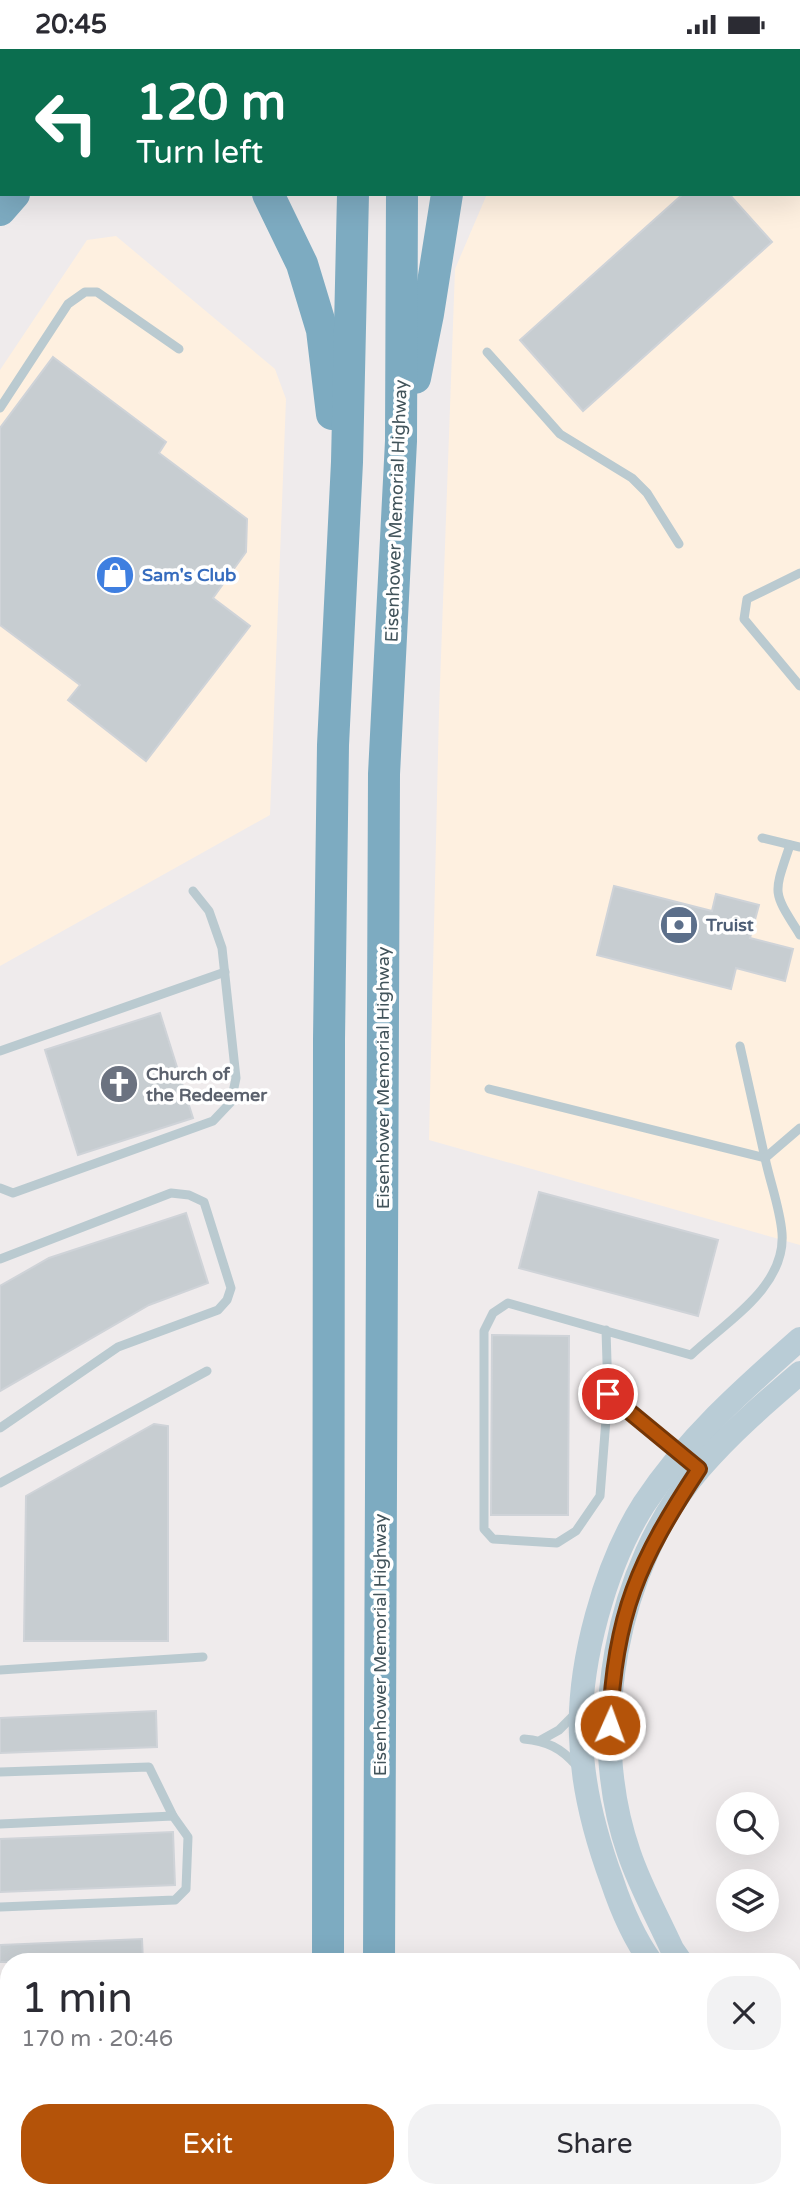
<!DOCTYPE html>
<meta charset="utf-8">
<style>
body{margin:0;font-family:"Varela Round",sans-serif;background:#f2f2f3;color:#2b2b33;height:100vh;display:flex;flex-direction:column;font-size:26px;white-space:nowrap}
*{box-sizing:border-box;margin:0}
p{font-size:23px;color:#7c7c81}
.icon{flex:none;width:38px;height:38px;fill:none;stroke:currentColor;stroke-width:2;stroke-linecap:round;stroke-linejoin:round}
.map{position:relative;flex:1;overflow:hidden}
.side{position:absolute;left:0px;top:1904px;width:802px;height:245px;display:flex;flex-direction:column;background:#fff;border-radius:28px 28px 0 0;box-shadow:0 7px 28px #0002}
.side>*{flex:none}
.guide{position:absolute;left:0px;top:0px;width:802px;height:147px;box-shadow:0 7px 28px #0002;background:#0b6e4f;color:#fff;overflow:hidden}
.fabs{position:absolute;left:716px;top:1743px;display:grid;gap:14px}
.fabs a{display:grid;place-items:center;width:63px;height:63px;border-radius:50%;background:#fff;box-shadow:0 7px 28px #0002;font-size:35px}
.pin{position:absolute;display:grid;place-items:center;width:60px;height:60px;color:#fff;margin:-30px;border:4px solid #fff;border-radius:50%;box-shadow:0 2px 7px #0007}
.me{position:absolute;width:77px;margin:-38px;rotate:2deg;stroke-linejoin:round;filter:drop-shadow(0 0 5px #0008)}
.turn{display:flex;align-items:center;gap:24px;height:147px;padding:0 21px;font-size:32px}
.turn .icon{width:91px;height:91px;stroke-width:2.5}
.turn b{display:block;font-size:49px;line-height:60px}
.round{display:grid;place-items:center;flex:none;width:74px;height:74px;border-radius:28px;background:#f2f2f3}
.head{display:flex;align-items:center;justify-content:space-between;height:119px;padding:0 21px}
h1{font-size:42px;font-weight:600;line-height:52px}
.action{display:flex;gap:14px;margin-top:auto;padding:14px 21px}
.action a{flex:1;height:80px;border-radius:28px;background:#b45309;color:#fff;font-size:28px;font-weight:600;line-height:80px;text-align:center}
.action a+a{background:#f2f2f3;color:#2b2b33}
.status{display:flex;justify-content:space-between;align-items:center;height:49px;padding:0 35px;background:#fff;direction:ltr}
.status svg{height:19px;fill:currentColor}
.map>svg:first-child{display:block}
.commercial{fill:#fef0e0}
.water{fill:#7bf2f5}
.building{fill:#c7cdd1;stroke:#cfd3d8;stroke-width:2}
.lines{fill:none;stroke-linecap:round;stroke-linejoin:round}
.service{stroke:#bacad0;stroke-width:9}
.secondary{stroke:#b9ccd6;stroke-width:24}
.primary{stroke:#a7c2cf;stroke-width:26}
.motorway{stroke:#7dabc1;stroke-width:32}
.route-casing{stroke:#753606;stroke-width:18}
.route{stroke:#b45309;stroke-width:12}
.labels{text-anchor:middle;stroke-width:7;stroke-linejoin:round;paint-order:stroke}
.street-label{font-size:18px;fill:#42545b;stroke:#fff}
.shop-label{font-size:18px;font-weight:bold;fill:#366cbe;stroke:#fff;text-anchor:start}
.service-label{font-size:18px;font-weight:bold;fill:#4e5e75;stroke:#fff;text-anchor:start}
.worship-label{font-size:18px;font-weight:bold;fill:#5b616d;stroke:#fff;text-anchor:start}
</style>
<div class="status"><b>20:45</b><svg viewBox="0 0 49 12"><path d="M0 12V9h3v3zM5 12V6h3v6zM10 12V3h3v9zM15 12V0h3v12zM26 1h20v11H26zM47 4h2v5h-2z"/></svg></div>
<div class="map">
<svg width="800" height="2149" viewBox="0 0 800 2149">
<rect width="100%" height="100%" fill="#efebec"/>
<g class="commercial">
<path d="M562 0H800V1196L429 1091 439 663 455 220 487 145H800V2Z"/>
<path d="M116 187 275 320 286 350 270 766 0 917V321L87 191Z"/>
</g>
<path class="water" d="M501 2140H643L630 2149H508Z"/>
<g class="building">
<path d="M683 145H729L772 193 583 362 520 291Z"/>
<path d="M53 308 166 393 159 404 247 470 246 503 213 549 250 577 146 712 68 651 80 636 0 576V379Z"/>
<path d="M614 837 712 862 716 845 759 856 750 889 793 900 785 932 736 919 731 940 597 906Z"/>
<path d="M160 964 193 1069 78 1106 45 1001Z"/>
<path d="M539 1143 718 1191 698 1267 519 1219Z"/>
<path d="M186 1164 208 1234 149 1256 0 1342V1237L49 1209Z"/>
<path d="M492 1286 569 1287 568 1466H491Z"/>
<path d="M154 1375 168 1377V1592H24L26 1447Z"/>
<path d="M156 1662 157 1698 0 1704V1669Z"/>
<path d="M173 1783 175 1836 0 1843V1790Z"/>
<path d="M142 1890 143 1913H0V1896Z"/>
</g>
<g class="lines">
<g class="service">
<path d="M616 0 617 2"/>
<path d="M487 303 560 385 632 429 647 444 679 495"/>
<path d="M0 359 68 255 85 243H97L179 300"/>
<path d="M800 524 747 550 744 570 800 637"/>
<path d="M762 789 800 798"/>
<path d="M790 796C773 847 772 841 800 886"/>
<path d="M0 1002 225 923"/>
<path d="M489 1040 765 1109 740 997"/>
<path d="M0 1139 13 1144 213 1072 231 1053 236 1029 222 899 209 862 193 842"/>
<path d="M0 1210 171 1144 189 1146 204 1153 231 1239 227 1251 218 1261 118 1298 0 1379"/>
<path d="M606 1281 608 1345 600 1447 576 1482 557 1494 493 1490 484 1480V1282L493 1264 508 1254 691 1306C726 1273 786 1238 782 1184 780 1159 770 1133 765 1109L800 1079"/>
<path d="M608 1345 678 1404"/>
<path d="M0 1434 207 1322"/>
<path d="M0 1621 203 1608"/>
<path d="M524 1690C547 1692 561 1699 576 1716"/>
<path d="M541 1691 559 1681 575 1665"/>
<path d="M0 1723 149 1718 173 1767"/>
<path d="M0 1775 173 1767 188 1788 186 1840 175 1851 0 1858"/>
</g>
<g class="secondary">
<path d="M651 1913C634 1889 621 1859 612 1832 595 1786 582 1736 581 1687 578 1615 605 1516 644 1455 687 1390 742 1341 800 1290"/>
<path d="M681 1913 672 1900C658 1869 640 1837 629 1804 586 1681 615 1517 700 1419 730 1384 765 1354 800 1324"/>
<path d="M793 2036 800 2044"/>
<path d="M793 2078 800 2085"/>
</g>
<g class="primary">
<path d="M46 2 47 0"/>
<path d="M102 2 103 0"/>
<path d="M0 63 2 61"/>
</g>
<g class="motorway">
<path d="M209 0V2"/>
<path d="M356 2V0"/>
<path d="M403 2V0"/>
<path d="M487 2V0"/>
<path d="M268 145 302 215 322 281 332 365"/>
<path d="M0 161 14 145"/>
<path d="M415 329 428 265 447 145"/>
<path d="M328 1913 329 990 333 696 347 413 353 145"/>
<path d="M379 1913 384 725 401 392 402 145"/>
<path d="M327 2149V2140"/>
<path d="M378 2149V2140"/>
</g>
</g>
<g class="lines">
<g class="route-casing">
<path id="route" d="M608 1345 699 1420C639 1511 614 1566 610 1676"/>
</g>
<use href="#route" class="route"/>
</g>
<defs>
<g id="shop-disc" transform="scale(2.0125)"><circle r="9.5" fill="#3f7fe0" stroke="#fff"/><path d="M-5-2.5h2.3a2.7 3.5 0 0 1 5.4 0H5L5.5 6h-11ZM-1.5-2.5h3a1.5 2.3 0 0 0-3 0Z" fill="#fff"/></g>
<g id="bank-disc" transform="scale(2.0125)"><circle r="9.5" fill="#5c6f8a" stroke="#fff"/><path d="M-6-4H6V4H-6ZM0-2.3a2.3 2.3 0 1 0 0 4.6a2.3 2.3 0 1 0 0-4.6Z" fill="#fff"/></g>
<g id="church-disc" transform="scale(2.0125)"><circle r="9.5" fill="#6b7280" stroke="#fff"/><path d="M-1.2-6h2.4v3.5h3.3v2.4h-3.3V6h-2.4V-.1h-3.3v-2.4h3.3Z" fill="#fff"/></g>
</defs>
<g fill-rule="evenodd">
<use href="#shop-disc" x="115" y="526"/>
<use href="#bank-disc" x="679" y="876"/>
<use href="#church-disc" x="119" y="1035"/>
</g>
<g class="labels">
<g class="street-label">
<text transform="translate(396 462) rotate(-88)" y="6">Eisenhower Memorial Highway</text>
<text transform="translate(383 1029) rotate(-90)" y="6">Eisenhower Memorial Highway</text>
<text transform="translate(380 1596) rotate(-90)" y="6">Eisenhower Memorial Highway</text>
</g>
<g class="shop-label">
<text x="142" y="532">Sam's Club</text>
</g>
<g class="service-label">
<text x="706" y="882">Truist</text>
</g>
<g class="worship-label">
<text x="146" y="1031">Church of<tspan x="146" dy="21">the Redeemer</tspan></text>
</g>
</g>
</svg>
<div class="fabs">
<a><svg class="icon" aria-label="search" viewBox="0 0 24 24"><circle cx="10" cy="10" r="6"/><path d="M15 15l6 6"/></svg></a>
<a><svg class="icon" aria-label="layers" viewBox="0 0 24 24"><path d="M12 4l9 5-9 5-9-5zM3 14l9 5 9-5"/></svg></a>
</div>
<div class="pin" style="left:608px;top:1345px;background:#d93025"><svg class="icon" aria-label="arrive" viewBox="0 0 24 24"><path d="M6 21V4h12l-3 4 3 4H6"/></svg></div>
<svg class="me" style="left:610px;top:1676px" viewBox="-20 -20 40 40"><circle r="17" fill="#b45309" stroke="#fff" stroke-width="3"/><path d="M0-11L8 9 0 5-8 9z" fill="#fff"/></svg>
<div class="guide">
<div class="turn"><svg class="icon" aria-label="left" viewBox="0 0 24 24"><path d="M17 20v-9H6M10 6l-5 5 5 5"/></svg><div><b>120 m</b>Turn left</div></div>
</div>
<section class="side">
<div class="head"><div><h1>1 min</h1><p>170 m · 20:46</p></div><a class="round"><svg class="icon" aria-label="close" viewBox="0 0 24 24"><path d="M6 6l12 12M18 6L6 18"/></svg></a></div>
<div class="action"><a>Exit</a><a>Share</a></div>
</section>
</div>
